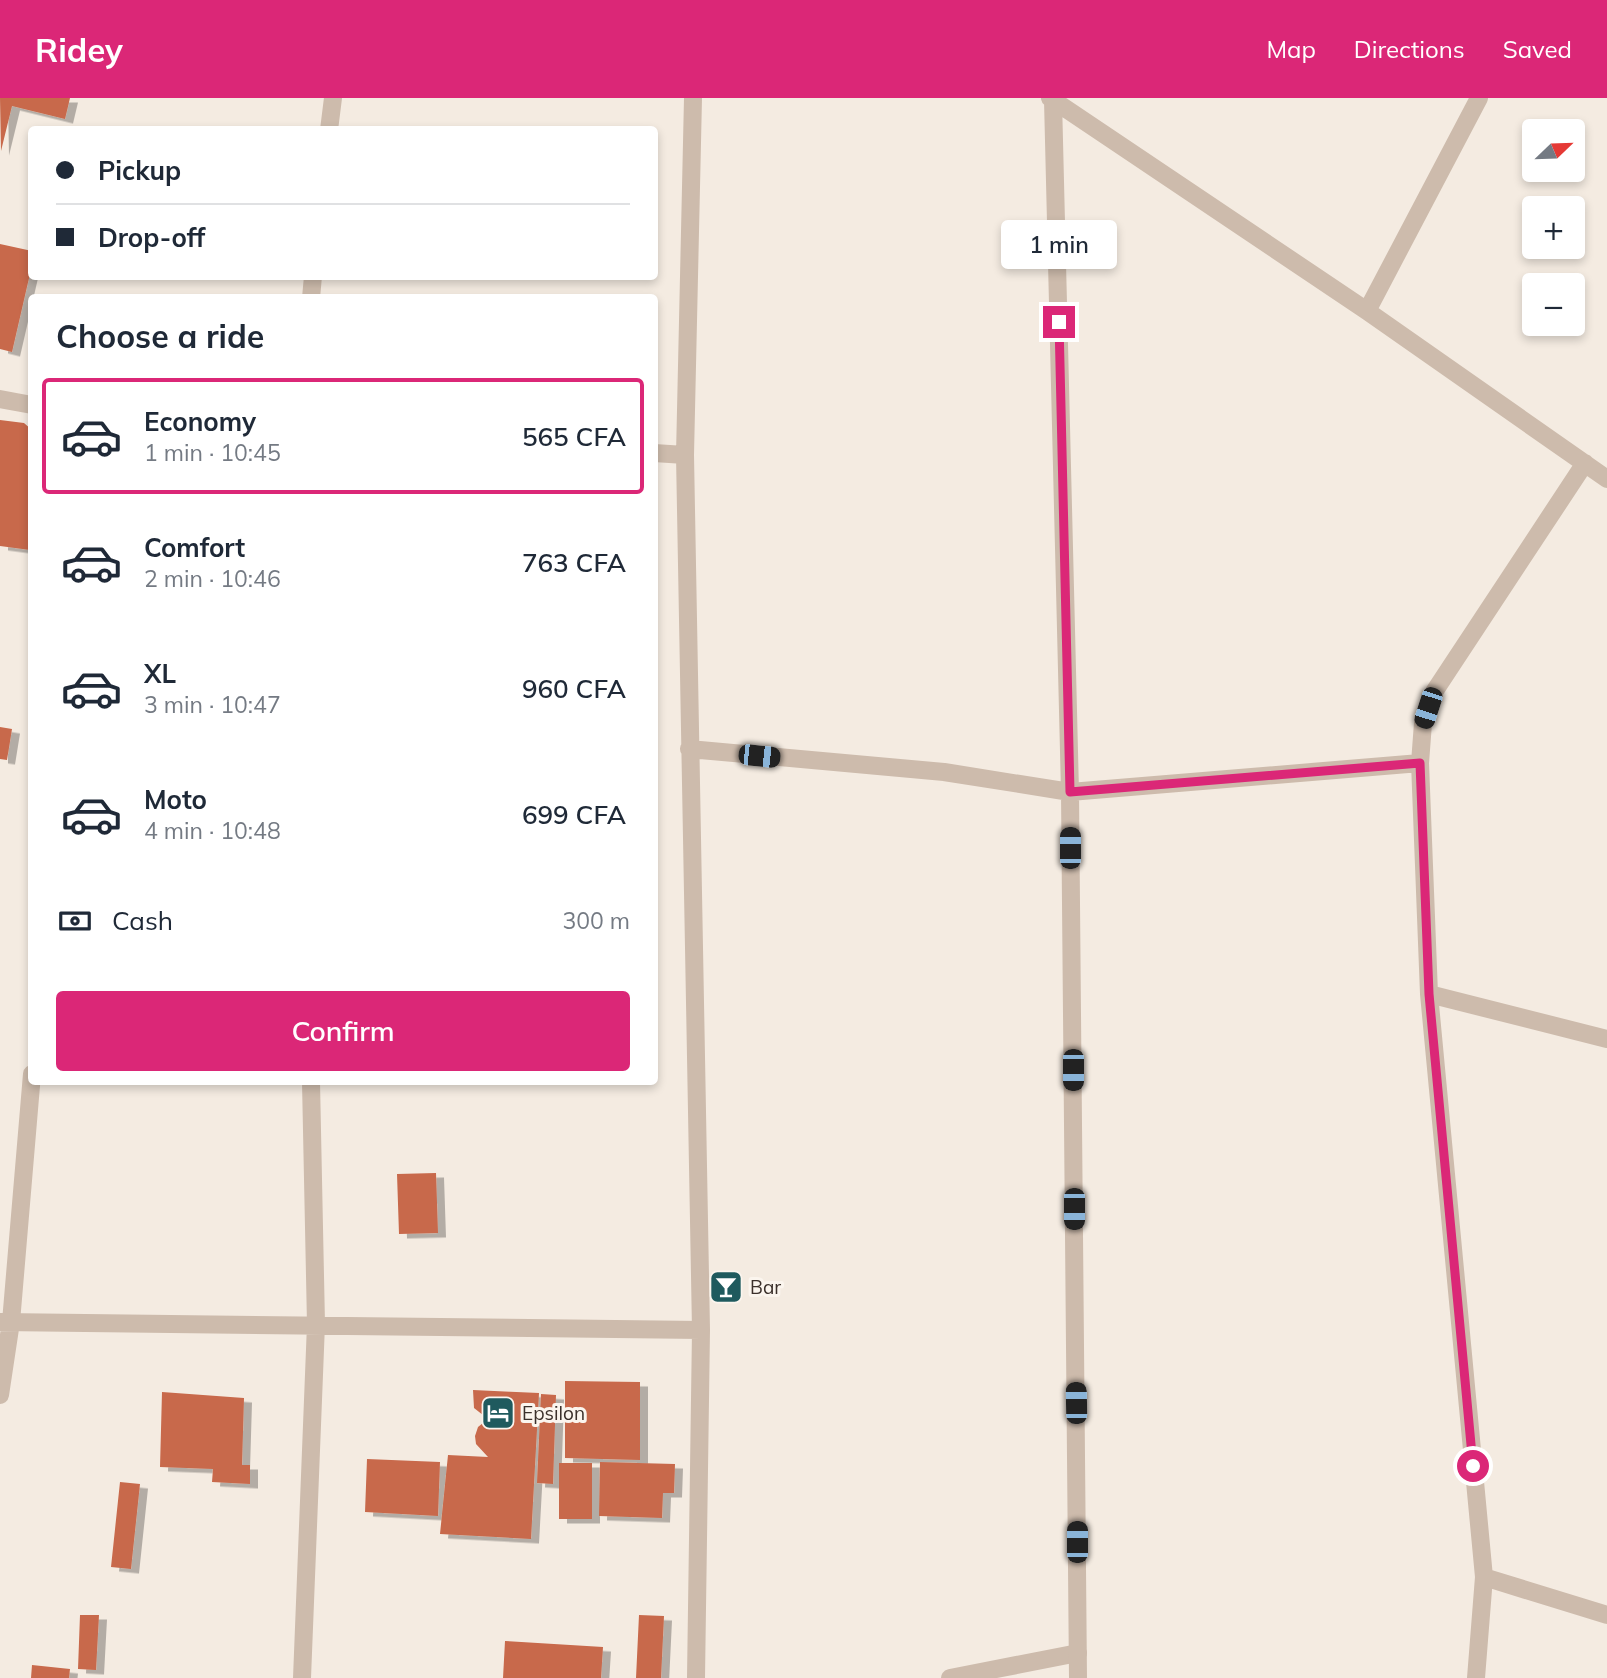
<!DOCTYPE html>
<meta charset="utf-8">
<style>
body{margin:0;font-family:Mulish,sans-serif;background:#f2f2f3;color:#1f2937;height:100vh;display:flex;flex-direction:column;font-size:26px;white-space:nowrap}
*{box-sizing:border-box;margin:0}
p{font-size:23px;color:#747a83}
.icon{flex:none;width:38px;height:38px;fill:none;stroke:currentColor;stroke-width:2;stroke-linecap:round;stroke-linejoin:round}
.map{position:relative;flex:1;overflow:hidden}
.drawer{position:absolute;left:28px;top:196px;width:630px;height:791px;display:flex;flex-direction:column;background:#fff;border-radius:7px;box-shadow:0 4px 10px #0003}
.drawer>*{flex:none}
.guide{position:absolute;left:28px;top:28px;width:630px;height:154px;border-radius:7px;box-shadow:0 4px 10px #0003;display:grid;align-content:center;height:154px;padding:0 28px;background:#fff}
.needle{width:46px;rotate:67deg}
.controls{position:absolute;left:1522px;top:21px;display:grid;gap:14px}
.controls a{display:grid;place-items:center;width:63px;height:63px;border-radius:7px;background:#fff;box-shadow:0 4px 10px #0003;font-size:35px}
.end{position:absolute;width:32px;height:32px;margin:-16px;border:9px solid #db2777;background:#fff;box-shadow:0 0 0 4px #fff}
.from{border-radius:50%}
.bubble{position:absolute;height:49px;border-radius:7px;background:#fff;box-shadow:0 4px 10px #0003;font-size:23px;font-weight:600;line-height:49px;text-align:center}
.car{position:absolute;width:21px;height:42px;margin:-21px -10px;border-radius:9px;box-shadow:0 0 5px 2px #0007;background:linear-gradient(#222 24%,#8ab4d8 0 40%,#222 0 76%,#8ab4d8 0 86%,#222 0)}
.guide b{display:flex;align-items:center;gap:24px;height:66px;font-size:26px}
.guide b+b{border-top:2px solid #e0e1e3}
.guide i{width:18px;height:18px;background:#1f2937}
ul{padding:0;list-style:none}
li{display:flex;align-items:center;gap:21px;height:116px;margin:0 14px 10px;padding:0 14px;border:4px solid transparent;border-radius:7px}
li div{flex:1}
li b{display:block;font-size:26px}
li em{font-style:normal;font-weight:600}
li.active{border-color:#db2777}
li>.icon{width:63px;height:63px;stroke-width:1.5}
h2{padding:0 28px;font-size:32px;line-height:84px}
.pay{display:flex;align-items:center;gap:18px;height:77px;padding:0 28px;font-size:26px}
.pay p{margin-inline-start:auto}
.cta{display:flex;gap:14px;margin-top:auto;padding:14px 28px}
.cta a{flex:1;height:80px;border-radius:7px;background:#db2777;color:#fff;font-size:28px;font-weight:600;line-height:80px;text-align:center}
header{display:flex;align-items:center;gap:42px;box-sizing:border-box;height:98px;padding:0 35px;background:#db2777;color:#fff}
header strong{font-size:33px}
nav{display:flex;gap:38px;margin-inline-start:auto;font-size:24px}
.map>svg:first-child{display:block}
.building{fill:#c8694b;filter:url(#shadow)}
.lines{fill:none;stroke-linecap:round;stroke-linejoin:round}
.service{stroke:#cdbbac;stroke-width:18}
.minor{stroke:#cdbbac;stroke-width:18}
.route{stroke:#db2777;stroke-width:9}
.labels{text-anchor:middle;stroke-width:6;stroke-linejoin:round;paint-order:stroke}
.poi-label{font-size:19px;fill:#3b302b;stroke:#fbf5ee;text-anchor:start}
</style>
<header>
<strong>Ridey</strong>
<nav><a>Map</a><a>Directions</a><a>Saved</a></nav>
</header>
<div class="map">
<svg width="1607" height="1580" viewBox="0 0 1607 1580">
<defs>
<filter id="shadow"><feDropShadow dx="8" dy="4.5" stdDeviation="0" flood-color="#0004"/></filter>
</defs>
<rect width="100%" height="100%" fill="#f4ebe1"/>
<path class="building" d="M0,0h70l-5,21 -53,-13 -11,45z
M0,146l32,7v14l-20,87 -12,-3z
M0,322l24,3 8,7 -2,120 -30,-4z
M0,629l12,2 -5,31 -7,-1z
M436,1075l2,60 -39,1 -2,-60z
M565,1283l75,1v78l-75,-2z
M473,1292l66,3 -8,146 -91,-5 8,-79 40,2 -12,-13 -1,-8 3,-9 10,-8 -14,-11z
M162,1294l82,6 -2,67h8v19l-38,-2 1,-13 -53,-2z
M541,1296l15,1 -3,89 -16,-1z
M367,1361l73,3 -2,54 -73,-4z
M600,1364l75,2 -1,29h-11l-1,25 -63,-2z
M559,1365h33v56h-33z
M120,1384l20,2 -9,85 -20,-2z
M80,1517h19l-3,55 -18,-1z
M639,1517l25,1 -3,62h-25z
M505,1543l98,6 -2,31h-98z
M32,1567l38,4 -1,9h-38z"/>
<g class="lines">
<path class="service" d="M950,1580l128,-25"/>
<path class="minor" d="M693,0l-8,357 16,875 -5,348
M1050,0l317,213 240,168
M1053,2l17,692 8,886
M329,32l4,-32
M311,200l2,-22
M1367,213l112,-213
M0,301l32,6
M654,355l31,2
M689,651l255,23 126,20 350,-29
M1429,896l178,45
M0,1224l701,8
M0,1297l11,-73 21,-248
M1484,1479l123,38
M302,1580l14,-354 -5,-242
M1476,1580l8,-101 -55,-583 -9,-231 3,-40 11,-31 151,-229"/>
</g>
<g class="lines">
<path class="route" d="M1059,224l11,470 350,-29 9,231 44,472"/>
</g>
<defs>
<symbol id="bar-square" viewBox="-11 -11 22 22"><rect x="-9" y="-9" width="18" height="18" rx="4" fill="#1f5a5e" stroke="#fbf5ee"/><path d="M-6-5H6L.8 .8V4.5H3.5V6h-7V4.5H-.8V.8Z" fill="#fff"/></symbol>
<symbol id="hotel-square" viewBox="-11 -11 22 22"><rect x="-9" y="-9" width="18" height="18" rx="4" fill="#1f5a5e" stroke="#fbf5ee"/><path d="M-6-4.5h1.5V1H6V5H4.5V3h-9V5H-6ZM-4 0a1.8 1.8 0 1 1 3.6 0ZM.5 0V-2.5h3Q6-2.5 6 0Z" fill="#fff"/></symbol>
</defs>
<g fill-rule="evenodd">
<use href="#bar-square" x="707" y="1170" width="38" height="38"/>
<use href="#hotel-square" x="479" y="1296" width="38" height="38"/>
</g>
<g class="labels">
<g class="poi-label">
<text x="750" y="1196">Bar</text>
<text x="522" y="1322">Epsilon</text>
</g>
</g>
</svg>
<div class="controls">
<a><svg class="needle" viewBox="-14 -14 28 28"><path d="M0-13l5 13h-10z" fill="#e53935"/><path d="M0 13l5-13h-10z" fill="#747a83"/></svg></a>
<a>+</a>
<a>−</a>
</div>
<i class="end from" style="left:1473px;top:1368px"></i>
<i class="end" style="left:1059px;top:224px"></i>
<div class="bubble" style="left:1001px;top:122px;width:116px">1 min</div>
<i class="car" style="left:1428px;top:610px;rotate:198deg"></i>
<i class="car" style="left:759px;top:658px;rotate:96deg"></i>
<i class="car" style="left:1070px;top:750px;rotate:0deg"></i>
<i class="car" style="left:1073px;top:972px;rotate:180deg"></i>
<i class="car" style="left:1074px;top:1111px;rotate:180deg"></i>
<i class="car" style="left:1076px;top:1305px;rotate:359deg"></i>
<i class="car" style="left:1077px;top:1444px;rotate:0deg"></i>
<div class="guide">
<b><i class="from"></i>Pickup</b>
<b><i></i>Drop-off</b>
</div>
<section class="drawer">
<h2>Choose a ride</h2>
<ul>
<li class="active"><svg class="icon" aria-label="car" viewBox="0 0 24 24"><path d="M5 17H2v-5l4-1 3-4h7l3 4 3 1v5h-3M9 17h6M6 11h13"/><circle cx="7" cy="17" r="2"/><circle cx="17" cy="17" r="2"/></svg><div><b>Economy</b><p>1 min · 10:45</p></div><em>565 CFA</em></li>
<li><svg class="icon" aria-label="car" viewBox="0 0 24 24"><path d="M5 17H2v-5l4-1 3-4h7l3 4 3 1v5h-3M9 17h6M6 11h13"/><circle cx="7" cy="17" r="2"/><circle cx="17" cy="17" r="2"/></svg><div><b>Comfort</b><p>2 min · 10:46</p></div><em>763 CFA</em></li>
<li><svg class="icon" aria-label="car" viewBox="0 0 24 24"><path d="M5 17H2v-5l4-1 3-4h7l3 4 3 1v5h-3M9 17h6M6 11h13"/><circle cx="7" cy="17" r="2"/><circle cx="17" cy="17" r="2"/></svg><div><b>XL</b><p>3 min · 10:47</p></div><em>960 CFA</em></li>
<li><svg class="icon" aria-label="car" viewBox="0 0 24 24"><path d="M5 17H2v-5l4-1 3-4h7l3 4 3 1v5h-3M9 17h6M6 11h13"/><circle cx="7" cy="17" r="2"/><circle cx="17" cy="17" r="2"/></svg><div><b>Moto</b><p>4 min · 10:48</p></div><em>699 CFA</em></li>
</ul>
<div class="pay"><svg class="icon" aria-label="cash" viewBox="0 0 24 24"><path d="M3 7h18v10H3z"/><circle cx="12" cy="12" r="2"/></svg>Cash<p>300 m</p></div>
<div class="cta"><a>Confirm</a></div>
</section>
</div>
